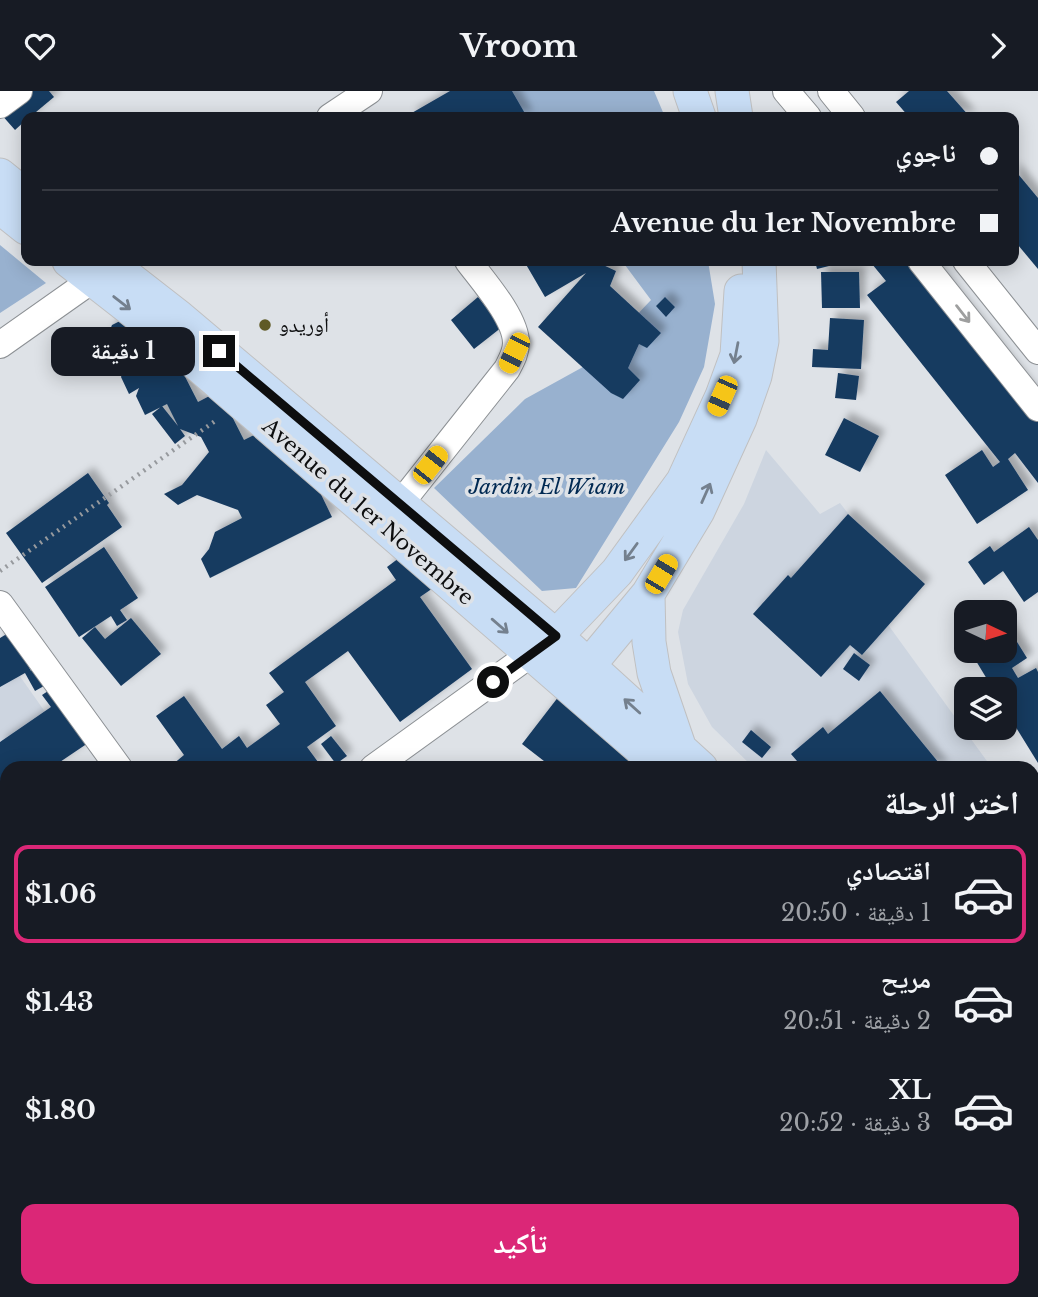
<!DOCTYPE html>
<html lang="ar">
<meta charset="utf-8">
<style>
body{margin:0;font-family:"Libre Baskerville","Noto Naskh Arabic",serif;background:#20242c;color:#f1f3f6;direction:rtl;height:100vh;display:flex;flex-direction:column;font-size:26px;white-space:nowrap}
*{box-sizing:border-box;margin:0}
p{font-size:23px;color:#9ea1a6}
.icon{flex:none;width:38px;height:38px;fill:none;stroke:currentColor;stroke-width:2;stroke-linecap:round;stroke-linejoin:round}
.map{position:relative;flex:1;overflow:hidden;direction:ltr}
.sheet{position:absolute;left:0px;top:670px;width:1040px;height:537px;display:flex;flex-direction:column;background:#171b24;border-radius:21px 21px 0 0;box-shadow:0 4px 18px #0003;direction:rtl}
.sheet>*{flex:none}
.top-card{position:absolute;left:21px;top:21px;width:998px;height:154px;border-radius:14px;box-shadow:0 4px 18px #0003;direction:rtl;display:grid;align-content:center;height:154px;padding:0 21px;background:#171b24}
.needle{width:46px;rotate:94deg}
.tools{position:absolute;left:954px;top:509px;display:grid;gap:14px}
.tools a{display:grid;place-items:center;width:63px;height:63px;border-radius:14px;background:#171b24;box-shadow:0 4px 18px #0003;font-size:35px}
.end{position:absolute;width:32px;height:32px;margin:-16px;border:9px solid #0d0e0f;background:#fff;box-shadow:0 0 0 4px #fff}
.from{border-radius:50%}
.bubble{position:absolute;height:49px;border-radius:14px;background:#171b24;box-shadow:0 4px 18px #0003;font-size:23px;font-weight:700;line-height:49px;text-align:center;direction:rtl}
.car{position:absolute;width:21px;height:42px;margin:-21px -10px;border-radius:9px;box-shadow:0 0 5px 2px #0007;background:linear-gradient(#f5c518 24%,#345 0 40%,#f5c518 0 76%,#345 0 86%,#f5c518 0)}
.top-card b{display:flex;align-items:center;gap:24px;height:66px;font-size:26px}
.top-card b+b{border-top:2px solid #363941}
.top-card i{width:18px;height:18px;background:#f1f3f6}
ul{padding:0;list-style:none}
li{display:flex;align-items:center;gap:21px;height:98px;margin:0 14px 10px;padding:0 7px;border:4px solid transparent;border-radius:14px}
li div{flex:1}
li b{display:block;font-size:26px}
li em{font-style:normal;font-weight:700}
li.active{border-color:#db2777}
li>.icon{width:63px;height:63px;stroke-width:1.5}
h2{padding:0 21px;font-size:32px;line-height:84px}
.primary-button{display:flex;gap:14px;margin-top:auto;padding:14px 21px}
.primary-button a{flex:1;height:80px;border-radius:14px;background:#db2777;color:#fff;font-size:28px;font-weight:700;line-height:80px;text-align:center}
header{display:flex;justify-content:space-between;align-items:center;height:91px;padding:0 21px;background:#171b24;font-size:32px;font-weight:700}
.map>svg:first-child{display:block}
.built{fill:#cdd5e0}
.green{fill:#98b1cf}
.building{fill:#173a60;filter:url(#shadow)}
.lines{fill:none;stroke-linecap:round;stroke-linejoin:round}
.minor-casing{stroke:#8c9094;stroke-width:28}
.major-casing{stroke:#c0c0c1;stroke-width:35}
.path{stroke:#979a9e;stroke-width:4.5;stroke-dasharray:2 5;stroke-linecap:butt}
.minor{stroke:#fff;stroke-width:26}
.major{stroke:#c8ddf5;stroke-width:33}
.oneway{stroke:#74808e}
.oneway2{stroke:#9e9f9f}
.route{stroke:#0d0e0f;stroke-width:9}
.poi-dot{fill:#5f5a26;stroke:#dee2e7;stroke-width:2.5}
.labels{text-anchor:middle;stroke-width:7;stroke-linejoin:round;paint-order:stroke}
.poi-label{font-size:21px;fill:#0d0e0f;stroke:#dee2e7;text-anchor:start}
.park-label{font-size:21px;font-style:italic;fill:#002952;stroke:#dee2e7}
.street-label{font-size:21px;fill:#0d0e0f;stroke:#dee2e7}
</style>
<header><svg class="icon" aria-label="forward" viewBox="0 0 24 24"><path d="M9 5l7 7-7 7"/></svg>Vroom<svg class="icon" aria-label="heart" viewBox="0 0 24 24"><path d="M12 20l-8-8c-3-5 5-10 8-4 3-6 11-1 8 4z"/></svg></header>
<div class="map">
<svg width="1038" height="1206" viewBox="0 0 1038 1206">
<defs>
<filter id="shadow"><feDropShadow dx="6" dy="-6" stdDeviation="3.5" flood-color="#0004"/></filter>
</defs>
<rect width="100%" height="100%" fill="#dee2e7"/>
<path class="built" d="M766,359l54,64 20,-11 63,82 -30,19 119,164h-238l-42,-41 -24,-43 -10,-52 5,-22 61,-106z
M0,557l55,78 -55,40z"/>
<path class="green" d="M496,0h158l11,26h-149z
M0,154l46,38 -46,30z
M622,170h86l7,43 -11,63 -25,55 -103,166 -34,3 -108,-103 91,-89 67,-37 59,-62z"/>
<path class="building" d="M0,0h49l5,6 -24,20h-4v3l-11,10 -15,-17z
M450,0h62l15,26h-116l-1,-3z
M909,0h38l23,26h-61l-13,-15z
M1013,77l25,30v71l-25,-30z
M524,170h83l-6,3 15,7 -6,15 51,47 -14,15 -8,-4 -11,24 12,12 -17,19 -12,-6 -73,-66 48,-54 -41,24z
M815,170h30v1l-28,7z
M876,170h52l110,140v82l-23,-30 -7,6 20,31 -51,34 -32,-49 37,-25 11,17 7,-5 -133,-167 19,-14 -14,-17z
M821,181h38l1,36h-38z
M478,206l24,30 -28,22 -23,-29z
M665,206l10,10 -9,10 -10,-11z
M830,227l34,2 -3,49 -49,-2 1,-18 15,1z
M124,228l53,42 21,41 21,-11 25,49 14,-7 55,45 19,39 -122,61 -9,-19 8,-10 6,-17 27,-14 -4,-8 -41,-15 -19,10 -14,-11 18,-9 27,-33 -8,-15 -21,-8 5,7 -10,8 -23,-30 10,-8 16,20 -11,-22 -22,11 -9,-19 3,-8 -10,6 -8,-17 3,-10 -16,-32 4,-10z
M838,282l21,3 -3,24 -21,-2z
M844,327l35,18 -19,36 -35,-17z
M88,382l21,30 -2,2 15,22 -80,56 -36,-50z
M848,423l77,70 -63,71 -12,-10 -29,32 -68,-63 35,-39 3,3z
M1029,436l9,13v52l-14,10 -21,-31 -19,14 -16,-23 22,-16 4,6z
M104,456l34,51 -18,12 7,10 -10,6 -6,-10 -32,21 -34,-50z
M407,461l26,36 -13,9 52,72 -72,53 -52,-71 -43,31 31,44 -29,21 11,15 -8,6h-136l-2,-3 12,-10 -28,-39 28,-20 38,53 17,-13 8,12 33,-24 -14,-19 18,-13 -15,-19 127,-93 -9,-13z
M131,527l30,36 -40,32 -39,-48 13,-11 10,12z
M1004,530l23,37 -15,10 6,10 18,-10 2,4v91l-34,-55v-19h-11l-23,-38h34z
M10,541l21,39 13,-7 9,17 -18,10 -10,-18 -25,14v-49z
M854,562l16,12 -11,16 -16,-12z
M57,594l37,54 -43,29h-44v31l-7,4v-61l51,-35 -9,-12z
M880,600l63,77h-140l-12,-14 32,-27 5,7z
M559,605l94,72h-100l-31,-24z
M751,639l20,17 -9,11 -20,-16z
M331,645l16,20 -11,8 -15,-20z
M0,783l7,7v21l-7,6z
M1032,1112l6,3v91h-54l-10,-6h58z
M7,1157v43h66l3,6h-76v-44z
M100,1200l58,2 59,-2 -8,6h-105z
M239,1200h103l4,6h-103z
M396,1200h90l4,6h-90z
M528,1200h48l4,6h-48z
M669,1200h57l6,6h-58z
M837,1200h75l-2,6h-66l-7,-4z"/>
<g class="lines">
<defs>
<path id="minor" d="M786,0l22,26
M831,0l21,26
M0,14l19,-14
M330,26l39,-26
M921,170l117,147
M966,170l72,90
M0,254l109,-77
M387,425l13,-12 107,-135c4,-8 9,-16 9,-26 0,-25 -33,-62 -48,-82
M0,513l119,164
M373,677l173,-125
M0,1114l7,10
M60,1200l4,6
M356,1200l4,6
M494,1200l4,6
M629,1200l5,6
M772,1206l5,-6"/>
<path id="major" d="M690,0l9,26
M732,0l4,26
M0,84l26,21
M0,116l26,21
M69,170l91,71 503,436
M107,170l72,56 377,319 145,132
M648,503l1,48 5,31 25,73
M556,545l61,-64 66,-91 39,-85 15,-41 4,-64
M575,591l73,-88 50,-83 42,-92 15,-43 7,-35 -3,-80
M1032,1005l6,7
M1032,1059l6,9"/>
</defs>
<use href="#minor" class="minor-casing"/>
<use href="#major" class="major-casing"/>
<path class="path" d="M0,480l218,-152"/>
<use href="#minor" class="minor"/>
<use href="#major" class="major"/>
</g>
<defs><path id="oneway-shaft" d="M-6 0H5M1.5-3L5.5 0L1.5 3" fill="none" stroke-width="1.6" stroke-linecap="round" stroke-linejoin="round" transform="scale(1.75)"/></defs>
<g class="oneway">
<use href="#oneway-shaft" transform="translate(122 212) rotate(38)"/>
<use href="#oneway-shaft" transform="translate(736 262) rotate(101)"/>
<use href="#oneway-shaft" transform="translate(706 402) rotate(-66)"/>
<use href="#oneway-shaft" transform="translate(631 461) rotate(126)"/>
<use href="#oneway-shaft" transform="translate(500 535) rotate(41)"/>
<use href="#oneway-shaft" transform="translate(632 615) rotate(-138)"/>
</g>
<use class="oneway2" href="#oneway-shaft" transform="translate(963 223) rotate(52)"/>
<g class="lines">
<path class="route" d="M219,260l337,285 -63,46"/>
</g>
<circle class="poi-dot" cx="265" cy="234" r="7"/>
<g class="labels">
<g class="poi-label">
<text x="279" y="241">أوريدو</text>
</g>
<g class="park-label">
<text x="547" y="403">Jardin El Wiam</text>
</g>
<g class="street-label">
<text transform="translate(368 421) rotate(41)" y="7">Avenue du 1er Novembre</text>
</g>
</g>
</svg>
<div class="tools">
<a><svg class="needle" viewBox="-14 -14 28 28"><path d="M0-13l5 13h-10z" fill="#e53935"/><path d="M0 13l5-13h-10z" fill="#9ea1a6"/></svg></a>
<a><svg class="icon" aria-label="layers" viewBox="0 0 24 24"><path d="M12 4l9 5-9 5-9-5zM3 14l9 5 9-5"/></svg></a>
</div>
<i class="end from" style="left:493px;top:591px"></i>
<i class="end" style="left:219px;top:260px"></i>
<div class="bubble" style="left:51px;top:236px;width:144px">1 دقيقة</div>
<i class="car" style="left:514px;top:262px;rotate:206deg"></i>
<i class="car" style="left:722px;top:305px;rotate:204deg"></i>
<i class="car" style="left:430px;top:374px;rotate:38deg"></i>
<i class="car" style="left:661px;top:483px;rotate:31deg"></i>
<div class="top-card">
<b><i class="from"></i>ناجوي</b>
<b><i></i>Avenue du 1er Novembre</b>
</div>
<section class="sheet">
<h2>اختر الرحلة</h2>
<ul>
<li class="active"><svg class="icon" aria-label="car" viewBox="0 0 24 24"><path d="M5 17H2v-5l4-1 3-4h7l3 4 3 1v5h-3M9 17h6M6 11h13"/><circle cx="7" cy="17" r="2"/><circle cx="17" cy="17" r="2"/></svg><div><b>اقتصادي</b><p>1 دقيقة · 20:50</p></div><em>$1.06</em></li>
<li><svg class="icon" aria-label="car" viewBox="0 0 24 24"><path d="M5 17H2v-5l4-1 3-4h7l3 4 3 1v5h-3M9 17h6M6 11h13"/><circle cx="7" cy="17" r="2"/><circle cx="17" cy="17" r="2"/></svg><div><b>مريح</b><p>2 دقيقة · 20:51</p></div><em>$1.43</em></li>
<li><svg class="icon" aria-label="car" viewBox="0 0 24 24"><path d="M5 17H2v-5l4-1 3-4h7l3 4 3 1v5h-3M9 17h6M6 11h13"/><circle cx="7" cy="17" r="2"/><circle cx="17" cy="17" r="2"/></svg><div><b>XL</b><p>3 دقيقة · 20:52</p></div><em>$1.80</em></li>
</ul>
<div class="primary-button"><a>تأكيد</a></div>
</section>
</div>
